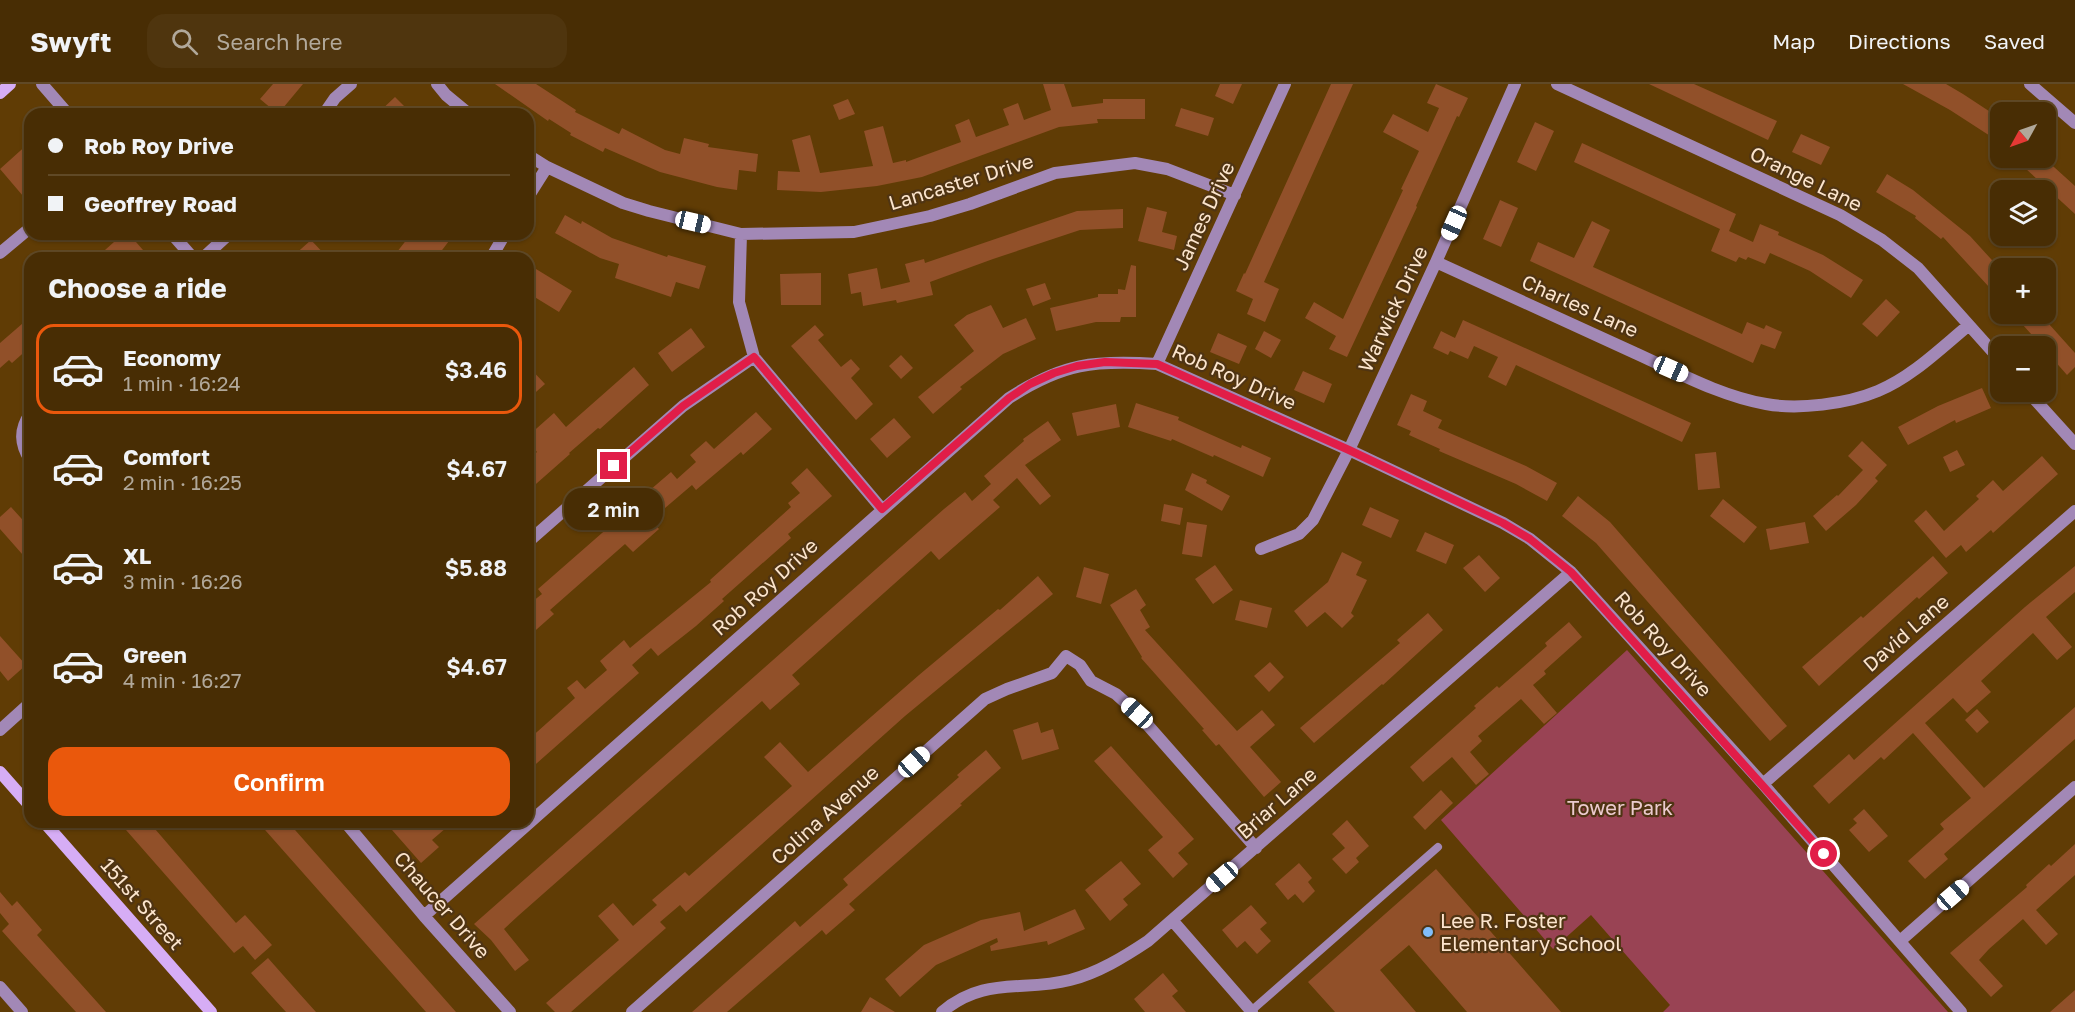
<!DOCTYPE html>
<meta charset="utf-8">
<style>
body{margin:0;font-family:"Golos Text",sans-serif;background:#4f350e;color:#f1f3f6;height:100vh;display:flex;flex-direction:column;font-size:22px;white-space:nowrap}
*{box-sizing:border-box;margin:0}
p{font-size:20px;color:#b1a89a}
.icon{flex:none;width:33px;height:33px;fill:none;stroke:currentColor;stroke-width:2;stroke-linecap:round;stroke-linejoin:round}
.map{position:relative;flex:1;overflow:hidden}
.side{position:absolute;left:24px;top:168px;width:510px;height:576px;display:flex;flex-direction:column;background:#482d04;border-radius:18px;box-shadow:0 2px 4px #0004,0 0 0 2px #604926}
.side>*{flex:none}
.banner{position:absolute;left:24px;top:24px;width:510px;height:132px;border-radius:18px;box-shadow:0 2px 4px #0004,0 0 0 2px #604926;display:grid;align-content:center;height:132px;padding:0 24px;background:#482d04}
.needle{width:39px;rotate:230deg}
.controls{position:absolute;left:1990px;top:18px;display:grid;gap:12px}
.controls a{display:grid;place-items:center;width:66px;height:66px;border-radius:12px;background:#482d04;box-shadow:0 2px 4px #0004,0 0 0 2px #604926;font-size:30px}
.end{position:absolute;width:27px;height:27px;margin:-14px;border:8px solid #e11d48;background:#fff;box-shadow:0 0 0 3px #fff}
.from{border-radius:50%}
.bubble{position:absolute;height:42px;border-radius:18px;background:#482d04;box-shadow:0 2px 4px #0004,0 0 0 2px #604926;font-size:20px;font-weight:600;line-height:42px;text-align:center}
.car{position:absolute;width:18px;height:36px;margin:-18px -9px;border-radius:8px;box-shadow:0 0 4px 2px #0007;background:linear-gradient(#fff 24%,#345 0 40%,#fff 0 76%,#345 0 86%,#fff 0)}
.banner b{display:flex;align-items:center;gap:21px;height:57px;font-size:22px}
.banner b+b{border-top:2px solid #604926}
.banner i{width:15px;height:15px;background:#f1f3f6}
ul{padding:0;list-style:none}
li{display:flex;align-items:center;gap:18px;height:90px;margin:0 12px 9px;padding:0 12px;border:3px solid transparent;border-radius:18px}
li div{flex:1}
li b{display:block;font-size:22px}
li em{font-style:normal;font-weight:600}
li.active{border-color:#ea580c}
li>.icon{width:54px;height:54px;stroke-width:1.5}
h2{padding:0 24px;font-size:27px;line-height:72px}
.primary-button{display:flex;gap:12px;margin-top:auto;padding:12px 24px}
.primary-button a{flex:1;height:69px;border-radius:18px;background:#ea580c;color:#fff;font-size:24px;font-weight:600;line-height:69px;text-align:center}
header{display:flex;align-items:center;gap:36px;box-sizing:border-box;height:84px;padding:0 30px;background:#482d04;border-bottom:2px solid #604926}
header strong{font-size:28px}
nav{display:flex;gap:33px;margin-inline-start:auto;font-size:21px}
.search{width:420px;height:54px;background:#4f350e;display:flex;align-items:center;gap:15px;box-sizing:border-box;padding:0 21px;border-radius:18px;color:#b1a89a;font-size:22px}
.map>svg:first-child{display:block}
.green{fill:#994354}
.building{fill:#915029}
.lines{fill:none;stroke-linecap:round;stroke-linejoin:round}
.lane{stroke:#a288b6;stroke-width:8}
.street{stroke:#a288b6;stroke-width:12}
.secondary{stroke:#d6adf5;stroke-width:12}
.route{stroke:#e11d48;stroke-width:8}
.poi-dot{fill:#80bdfa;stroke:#4f3413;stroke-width:2}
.labels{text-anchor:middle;stroke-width:4.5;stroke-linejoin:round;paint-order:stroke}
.street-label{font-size:20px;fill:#fce5cd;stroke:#4f3413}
.park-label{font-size:20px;fill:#eccbcf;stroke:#4f3413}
.poi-label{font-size:20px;fill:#fce5cd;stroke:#4f3413;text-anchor:start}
</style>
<header>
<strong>Swyft</strong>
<div class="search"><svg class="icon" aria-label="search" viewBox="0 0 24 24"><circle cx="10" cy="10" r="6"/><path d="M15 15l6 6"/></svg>Search here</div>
<nav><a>Map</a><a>Directions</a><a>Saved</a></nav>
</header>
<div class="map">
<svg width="2075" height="928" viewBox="0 0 2075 928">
<rect width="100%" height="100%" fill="#603c05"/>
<path class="green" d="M1627,566l321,362h-285l7,-7 -79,-90 -38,34 -112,-129z"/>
<path class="building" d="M273,0h30l-25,30 -18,-15z
M495,0h41l40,26 -1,2 44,22 3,-6 43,22 15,4 4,-16 25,6 -1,3 50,7 -2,18 -17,-2 -2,20 -20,-3 -57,-15 -55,-24 -2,4 -33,-17 1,-2 -22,-14 -1,2z
M1043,0h21l8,23 31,-4v-4h42v20h-48l1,4 -39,4 -137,50 -45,9 -56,6 -44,-2 1,-19 22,1 -8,-32 18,-5 10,38 53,-7 -9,-35 19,-5 10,37 13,-3v2l55,-20 -6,-17 14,-6 7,18 33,-12 -6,-16 15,-6 6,17 27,-10z
M1220,0h22l-9,20 -18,-8z
M1331,0h22l-89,198 15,7 -14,33 -18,-8 6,-15 -17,-8 8,-18 1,1z
M1436,0l32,14 -9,19 -2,-1 -41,90 1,1 -70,150 -18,-8 7,-13 -31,-18 9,-16 29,17 60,-129 -2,-1 18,-38 -36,-19 10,-18 35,18 11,-24 -12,-5z
M1649,0h45l83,37 -9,19z
M1903,0h43l17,10 38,25v24l-51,-33z
M395,13l17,17h-35z
M848,15l7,15 -16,6 -6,-15z
M1181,24l33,10 -6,18 -33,-10z
M1535,38l19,9 -18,40 -19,-9z
M1801,50l29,13 -9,18 -29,-13z
M30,58v47l-7,7 -23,-27z
M1582,59l154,71 -7,17 24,11 7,-18 19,8 -1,3 45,20 40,25 -12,18 -41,-27 -40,-18 -5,11 -17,-7 -2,3 -7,-3 -3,5 -25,-11 9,-22 -146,-67z
M2014,74h30l31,28v28z
M1887,90l26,16 57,46 31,34v30l-58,-63 -2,2 -26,-21 1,-2 -40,-24z
M1500,116l18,8 -17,39 -18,-8z
M1147,123l20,5 -5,20 15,4 -3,14 -36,-9z
M1123,125v19l-43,2 -87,29 -63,23 3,13 -36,8 -1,-3 -33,6 -2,-14 -10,2 -3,-20 29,-6 4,21 29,-7 -5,-18 19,-5 1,4 152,-52z
M565,131l16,9 1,-3 30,17 55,19 1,-2 38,11 -7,23 -23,-7 -5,15 -56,-19 4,-14 -19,-6 -45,-25z
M1592,137l18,9 -17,37 149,67 5,-12 17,7 2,-4 16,7 -7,17 -14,-5 -8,19 -223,-102 8,-19 36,16z
M123,150h6l21,24h-54z
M411,150h29l9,7 -13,17h-31l-8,-6z
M311,156l17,18h-37z
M1131,181l5,1v51h-15l-1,5h-24l-40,9 -6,-23 48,-11v-3h20v-5l7,1z
M536,185l36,22 -13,21 -31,-19v-12z
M821,189v32h-40l-1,-31z
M1045,199l6,16 -18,7 -7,-17z
M1886,215l14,13 -23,25 -15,-13z
M991,221l12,23 23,-10 10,21 -33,15 -43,33 2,2 -29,25 -15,-17 56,-46 -20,-26 13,-10z
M2013,230h27l35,39v14l-8,8 -21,-24v-5h-4z
M30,233v30l-18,16 -3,-3 -9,8v-25z
M1463,236l228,103 -9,19 -166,-77 -10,21 -18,-9 10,-20 -24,-11 -6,13 -18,-8 -2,4 -15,-7 8,-17 14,7z
M815,241l9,10 -6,5 23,27 10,-8 9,10 -9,9 22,26 -17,16 -65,-74z
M691,244l14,19 -33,25 -14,-19z
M1264,247l17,9 -10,18 -16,-9z
M1218,249l29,13 -8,18 -29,-12z
M901,271l12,13 -12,11 -12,-13z
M528,282l17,18 -17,15z
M634,283l15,18 -49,44 -2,-1 -29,25 1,1 -42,37v-31l9,-8 -9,-11v-5l26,-23 12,14z
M1303,287l29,13 -8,19 -30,-13z
M1982,304l9,20 -35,15 -1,-3 -47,25 -10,-18 40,-21z
M1411,310l16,7 -4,10 19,9 -4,8 88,38 31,17 -10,18 -31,-17 -77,-33 1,-2 -31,-14 2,-4 -14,-6z
M1136,319l43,14 -1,3 63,28 1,-3 29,13 -8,19 -49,-22 -1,2 -41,-18 -1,2 -43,-14z
M1116,320l4,23 -43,9 -5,-23z
M756,328l16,17 -29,26 -2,-3 -45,38 -4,-5 -41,35 8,9 -26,23 -8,-8 -75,66 4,4 -26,23v-32l14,-11 -4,-5 72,-63 -2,-2 26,-23 1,2 36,-31 6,7 19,-17 -6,-7 16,-14 8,8z
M894,334l17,19 -24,21 -17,-19z
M1048,337l13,19 -36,25 26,31 -11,9 -23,-27 -24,22 7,7 -61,53 -8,-9 -139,124 8,9 -30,26 -8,-9 -244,215 -14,13 25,31 -14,11 -24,-31 -17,-16 470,-415 21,-17 7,9 19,-17 -7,-8 40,-35 -1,-2z
M1862,357l25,24 -12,13 3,3 -22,24 -30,26 -13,-15 24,-21 1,1 25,-26 -15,-14z
M1957,366l8,15 -15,7 -7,-15z
M1716,368l4,36 -22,2 -3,-36z
M2042,372l16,18 -65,59 -2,-3 -25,22 -5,-7 -15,13 -32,-37 12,-11 18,21 35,-32 -3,-3 17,-16 10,11z
M807,384l25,28 -44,38 3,4 -69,61 2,2 -28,25 -38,30 -7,-8 -19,17 7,8 -111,98v-31l47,-42 -8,-10 10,-8 8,9 22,-19 -7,-9 24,-21 6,8 6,-5 75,-61 -1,-2 81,-73 -3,-4 12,-10 -9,-10z
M1192,389l15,7 -1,3 24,13 -8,15 -37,-21z
M1578,412l32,26 177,204 -17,15 -174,-198 -34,-27z
M1723,415l34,28 -13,16 -34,-27z
M1164,420l19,4 -3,17 -19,-4z
M11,423l19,21v35l-30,-34v-12z
M1370,423l29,13 -8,18 -29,-13z
M1187,438l20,3 -5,32 -20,-3z
M1805,438l4,21 -39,7 -4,-21z
M1425,448l29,13 -8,19 -30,-13z
M1342,468l20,10 -6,13 11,5 -16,33 3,3 -12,12 -17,-16 -18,15 -13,-16 34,-29z
M1479,471l21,23 -15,14 -22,-24z
M1933,472l15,17 -29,26 -2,-2 -98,89 -17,-19 59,-51 2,2z
M1215,481l18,25 -20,14 -18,-25z
M2075,482v26l-29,25 26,30 -15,13 -24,-27 -52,48 10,11 -24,21 -14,-15 -28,25 59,65 91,-81v32l-131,115 4,5 -23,20 -17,-18 36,-32 -4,-5 31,-26 -58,-65 -29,27 -3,-3 -52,47 -16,-18 36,-32 5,6 171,-153z
M1084,483l25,7 -8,30 -25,-7z
M1038,492l15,18 -148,122 -219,196 -6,-7 -20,17 6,6 -95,84h-16l-9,-9 73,-63 -21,-24 15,-13 20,23 24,-21 -5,-5 33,-28 4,4 103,-90 -28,-29 16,-15 28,30 111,-97 79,-66 2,1z
M1136,505l10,16 -6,5 10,17 -5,3 92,101 25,-21 13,15 -25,22 31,35 -17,15 -45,-53 -3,2 -14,-16 2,-1 -63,-71 1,-1 -32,-52z
M1240,516l32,8 -5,20 -32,-8z
M1428,529l15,17 -60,55 -1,-1 -68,59 -14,-15 100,-85 -3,-3z
M1569,538l13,15 -38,34 2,3 -13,11 24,28 -13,11 -23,-25 -43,37 4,5 -12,11 19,22 -13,11 -24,-28 -29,25 -13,-15 66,-59 -2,-2 23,-20 2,2 48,-42 -2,-3z
M0,552l26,29 -18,16 -8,-10z
M1270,578l14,15 -15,15 -15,-16z
M1977,625l12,13 -12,11 -12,-13z
M1038,638l3,11 12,-4 6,20 -37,11 -9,-30z
M1111,662l83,93 -16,14 10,11 -15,14 -25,-28 15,-13 -69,-76z
M986,666l15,18 -41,36 2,1 -113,99 6,6 -29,25 -4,-5 -95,82h-35l103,-91 5,6 48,-42 -5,-6 116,-102 -2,-2z
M1441,706l12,13 -28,27 -12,-13z
M1864,725l24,27 -19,16 -20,-22 8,-7 -4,-4z
M1347,736l22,26 -13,12 3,4 -13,12 -14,-15 13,-11 -13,-14z
M119,738h30l87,101 9,-8 27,30 -17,15 -12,-14 -9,7z
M258,738h30l168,190h-30z
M385,738h68l-21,18 7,7 -18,16z
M2075,760v31l-39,35 22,24 -12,11 -23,-26 -34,30 -10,11 24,26 -12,11 -41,-44 77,-66 -1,-2 23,-21 2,2z
M1121,777l20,23 -18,15 5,6 -18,16 -25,-31z
M1299,779l13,15 -4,4 7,9 -12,12 -8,-9 -7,6 -13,-16z
M1436,785l125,143h-94l-58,-67 -29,25 36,42h-81l-27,-30z
M0,808l12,14 5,-5 25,29 -5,5 69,77h-30l-57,-62 -17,-19 7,-7 -9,-11z
M1251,821l16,18 -7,6 11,12 -14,13 -12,-13 -8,7 -15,-18z
M1075,825l10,20 -37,16 -1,-4 -56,10 -1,-5 8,-4 -1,-4 -61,27 -36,32 -15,-18 39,-34 57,-25 39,-8 4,19z
M268,874l30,34 18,20h-30l-11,-12 -24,-27z
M1163,889l15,18 -6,5 14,16h-41l-11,-13z
M2075,906v22h-25z
M870,913l25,15h-34z"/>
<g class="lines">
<path class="lane" d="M1251,927l187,-164"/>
<path class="street" d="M42,0l26,30
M437,0l9,11 23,19
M1557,0l283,131 42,25 36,28 83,93
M2030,0l45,39
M324,30l11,-16 16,-14
M528,71l19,12 76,36 26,8 92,23 113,-2 76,-16 40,-12 85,-31 80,-10 32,6 68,26
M528,113l19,-30
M172,150l21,24
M741,150l-2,68 15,55 128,152
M0,169l30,-25
M203,174l26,-24
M491,174l14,-24
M1436,178c67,31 133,61 199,91 42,19 85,43 131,51 32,6 81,0 112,-13 34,-14 63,-43 91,-66
M1157,280l128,-280
M2028,308l47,52
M30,330c-11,16 -10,30 0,46
M528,458l155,-136 71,-49
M1261,465l38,-15 14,-14 36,-70 87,-188 79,-178
M0,646l30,-27
M1763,700l312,-273
M345,738l79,94 86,96
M424,832l585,-518c54,-35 85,-38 148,-34l192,86 154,73 27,16 41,33 192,212 198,228
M1172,836l80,92
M1900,857l175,-154
M0,903l22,25
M632,928l353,-313 22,-10 45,-16 14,-17 14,9 11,16 25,13 21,19 119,135
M942,928c42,-36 81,-20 128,-32 28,-7 54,-23 78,-39l423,-369"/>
<path class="secondary" d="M0,9l10,-9
M0,688l30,34
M44,738l167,190"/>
</g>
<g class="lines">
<path class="route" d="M614,382l69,-60 71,-49 128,152 127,-111 21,-14 24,-11 23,-7 28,-4 52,2 192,86 154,73 27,16 41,33 253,282"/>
</g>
<circle class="poi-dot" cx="1428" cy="848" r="6"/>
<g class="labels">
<g class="street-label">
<text transform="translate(1806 95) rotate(26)" y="7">Orange Lane</text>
<text transform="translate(961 98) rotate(-17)" y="7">Lancaster Drive</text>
<text transform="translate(1204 132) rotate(-65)" y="7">James Drive</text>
<text transform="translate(1580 222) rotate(24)" y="7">Charles Lane</text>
<text transform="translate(1393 225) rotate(-65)" y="7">Warwick Drive</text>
<text transform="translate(1234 293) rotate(24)" y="7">Rob Roy Drive</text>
<text transform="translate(765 503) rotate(-42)" y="7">Rob Roy Drive</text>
<text transform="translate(1906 549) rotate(-41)" y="7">David Lane</text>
<text transform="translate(1663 560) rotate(48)" y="7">Rob Roy Drive</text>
<text transform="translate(1277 719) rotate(-41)" y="7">Briar Lane</text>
<text transform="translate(825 731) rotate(-42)" y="7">Colina Avenue</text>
<text transform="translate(142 820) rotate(49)" y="7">151st Street</text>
<text transform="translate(442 821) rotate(49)" y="7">Chaucer Drive</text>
</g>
<g class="park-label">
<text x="1620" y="731">Tower Park</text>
</g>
<g class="poi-label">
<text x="1440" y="844">Lee R. Foster<tspan x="1440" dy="23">Elementary School</tspan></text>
</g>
</g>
</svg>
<div class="controls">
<a><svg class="needle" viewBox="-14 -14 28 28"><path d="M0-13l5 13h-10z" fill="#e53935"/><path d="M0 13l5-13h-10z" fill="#b1a89a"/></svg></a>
<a><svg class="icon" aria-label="layers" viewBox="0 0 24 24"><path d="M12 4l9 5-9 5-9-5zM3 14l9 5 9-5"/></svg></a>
<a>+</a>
<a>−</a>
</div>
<i class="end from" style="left:1824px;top:770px"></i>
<i class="end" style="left:614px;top:382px"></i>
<div class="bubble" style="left:564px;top:404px;width:99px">2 min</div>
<i class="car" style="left:693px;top:138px;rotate:103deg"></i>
<i class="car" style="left:1454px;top:139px;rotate:204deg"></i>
<i class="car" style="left:1671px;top:285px;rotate:114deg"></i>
<i class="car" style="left:1137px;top:629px;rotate:312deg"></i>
<i class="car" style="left:914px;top:678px;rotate:48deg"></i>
<i class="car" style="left:1222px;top:793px;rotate:229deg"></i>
<i class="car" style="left:1953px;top:811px;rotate:49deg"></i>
<div class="banner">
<b><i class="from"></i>Rob Roy Drive</b>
<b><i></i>Geoffrey Road</b>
</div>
<section class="side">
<h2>Choose a ride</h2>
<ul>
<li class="active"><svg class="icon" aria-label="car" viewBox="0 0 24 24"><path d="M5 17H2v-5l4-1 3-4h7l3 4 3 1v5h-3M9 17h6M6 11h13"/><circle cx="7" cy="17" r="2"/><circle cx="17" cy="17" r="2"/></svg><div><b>Economy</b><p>1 min · 16:24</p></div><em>$3.46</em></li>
<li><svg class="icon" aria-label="car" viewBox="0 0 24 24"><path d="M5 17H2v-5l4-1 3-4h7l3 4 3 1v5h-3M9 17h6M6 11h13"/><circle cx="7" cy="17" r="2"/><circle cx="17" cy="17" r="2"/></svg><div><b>Comfort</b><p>2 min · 16:25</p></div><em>$4.67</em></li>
<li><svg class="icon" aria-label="car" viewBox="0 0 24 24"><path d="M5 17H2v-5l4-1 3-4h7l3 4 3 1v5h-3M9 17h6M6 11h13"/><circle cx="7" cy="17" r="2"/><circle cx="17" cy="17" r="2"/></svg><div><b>XL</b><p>3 min · 16:26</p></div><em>$5.88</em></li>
<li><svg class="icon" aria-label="car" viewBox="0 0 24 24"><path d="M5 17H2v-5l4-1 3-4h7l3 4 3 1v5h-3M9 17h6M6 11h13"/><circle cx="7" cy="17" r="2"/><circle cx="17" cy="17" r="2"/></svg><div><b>Green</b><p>4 min · 16:27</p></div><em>$4.67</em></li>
</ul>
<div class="primary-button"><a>Confirm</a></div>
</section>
</div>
